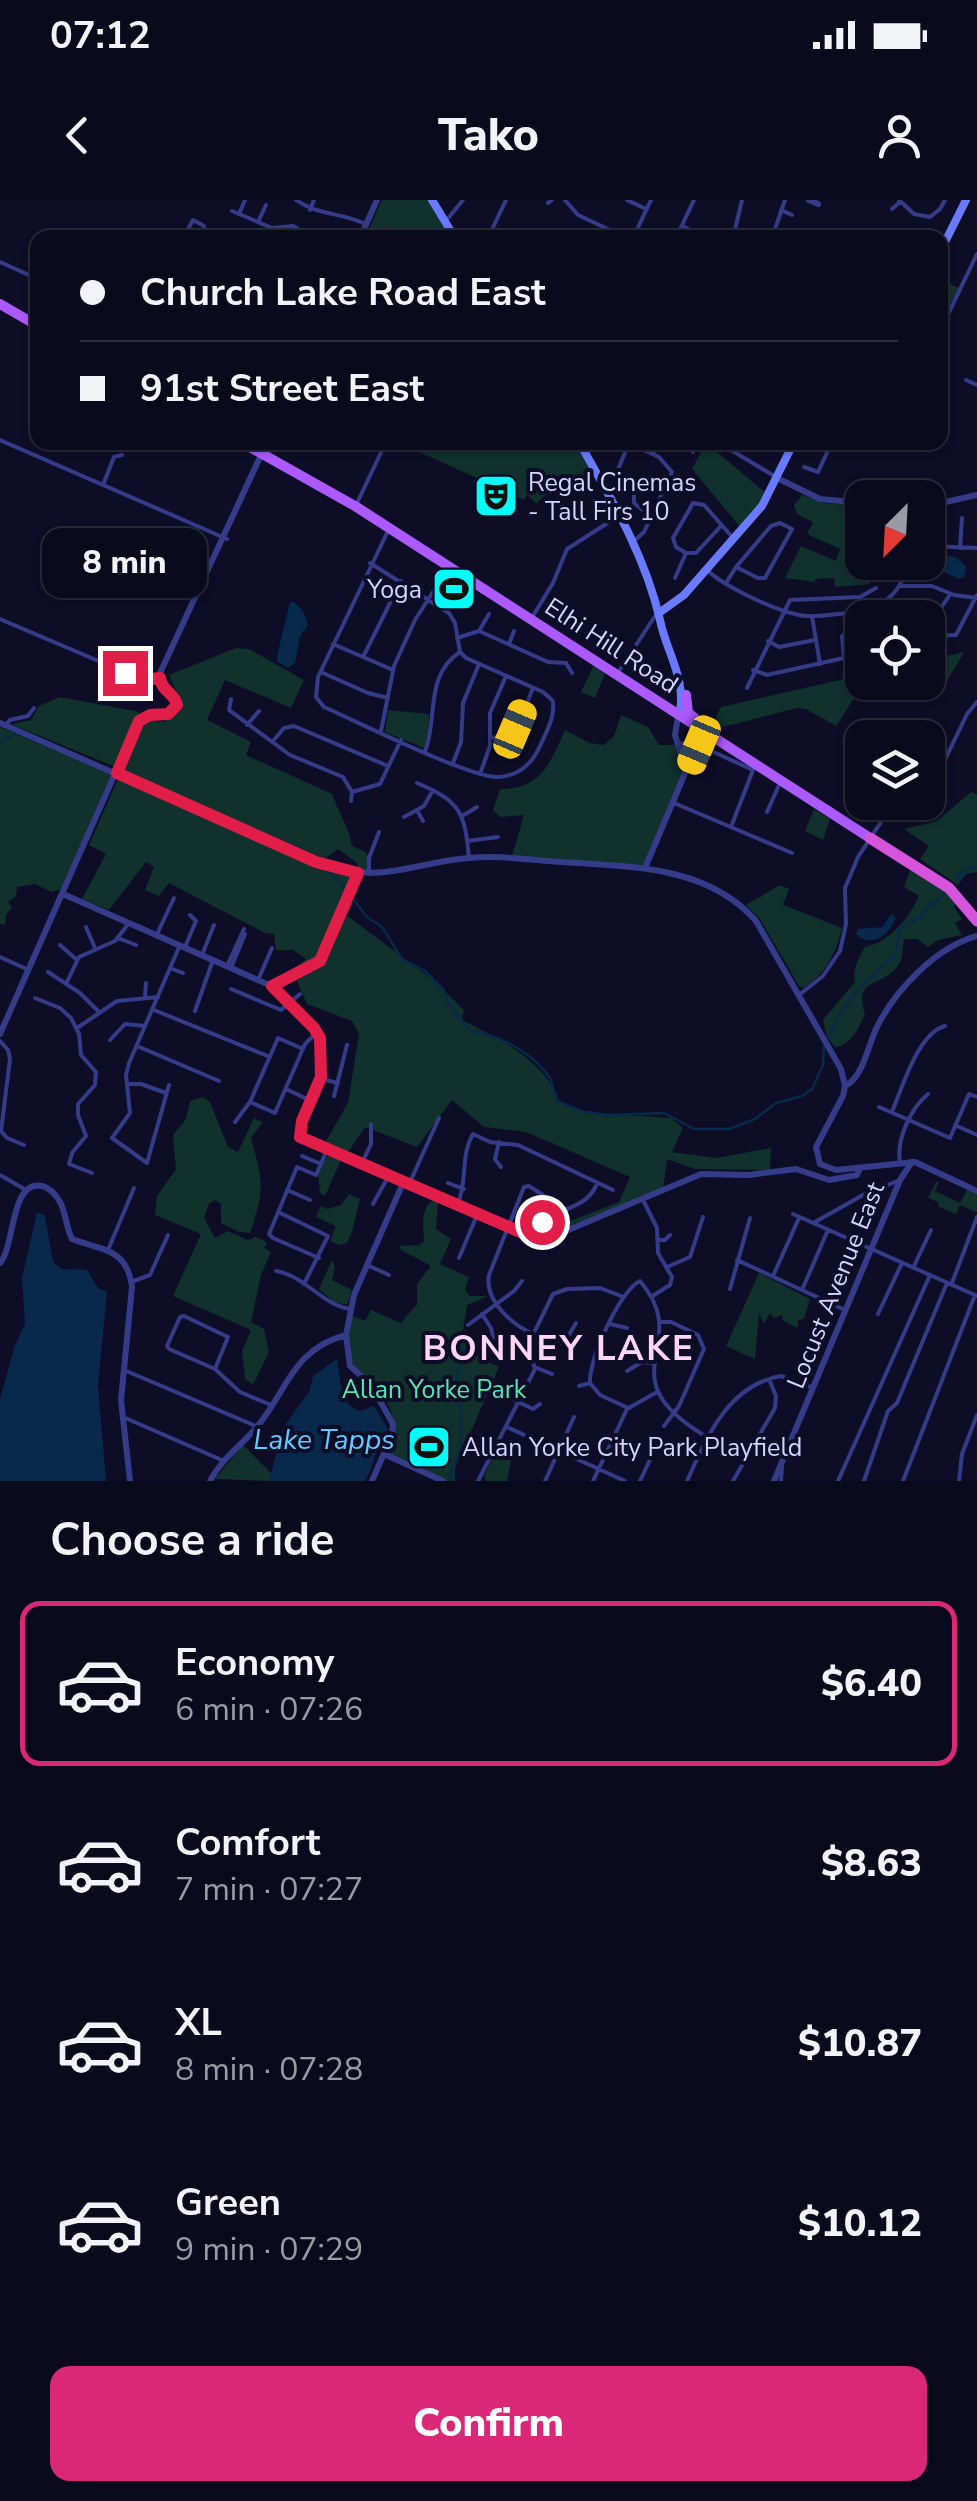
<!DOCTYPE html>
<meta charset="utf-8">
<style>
body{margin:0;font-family:"Nunito Sans",sans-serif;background:#131326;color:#f1f3f6;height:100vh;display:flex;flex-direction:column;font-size:38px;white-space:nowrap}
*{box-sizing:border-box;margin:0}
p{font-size:32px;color:#999aa4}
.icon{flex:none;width:55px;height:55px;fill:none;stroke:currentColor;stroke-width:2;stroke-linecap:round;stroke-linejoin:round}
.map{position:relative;height:1281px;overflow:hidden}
.sheet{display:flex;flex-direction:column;background:#0a0a1d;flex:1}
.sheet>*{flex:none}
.banner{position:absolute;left:30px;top:30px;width:918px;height:220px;border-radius:20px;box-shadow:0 2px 8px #0004,0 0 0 2px #2a2b3b;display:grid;align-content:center;height:220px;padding:0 50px;background:#0a0a1d}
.needle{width:65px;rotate:204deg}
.fabs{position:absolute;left:845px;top:280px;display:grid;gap:20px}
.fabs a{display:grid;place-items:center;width:100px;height:100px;border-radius:20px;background:#0a0a1d;box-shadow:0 2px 8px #0004,0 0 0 2px #2a2b3b;font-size:50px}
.end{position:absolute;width:45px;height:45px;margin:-22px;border:12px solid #e11d48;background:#fff;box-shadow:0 0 0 5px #fff}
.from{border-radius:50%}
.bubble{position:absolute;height:70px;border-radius:20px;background:#0a0a1d;box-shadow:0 2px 8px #0004,0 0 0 2px #2a2b3b;font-size:32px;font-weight:800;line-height:70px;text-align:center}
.car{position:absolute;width:30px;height:60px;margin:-30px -15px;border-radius:12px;box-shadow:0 0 8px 2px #0007;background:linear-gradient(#f5c518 24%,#345 0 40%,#f5c518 0 76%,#345 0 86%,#f5c518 0)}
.banner b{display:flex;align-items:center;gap:35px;height:95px;font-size:38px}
.banner b+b{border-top:2px solid #2a2b3b}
.banner i{width:25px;height:25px;background:#f1f3f6}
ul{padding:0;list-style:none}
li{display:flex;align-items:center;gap:30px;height:165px;margin:0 20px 15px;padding:0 30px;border:5px solid transparent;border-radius:20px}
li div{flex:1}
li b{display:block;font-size:38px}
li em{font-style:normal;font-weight:800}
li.selected{border-color:#db2777}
li>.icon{width:90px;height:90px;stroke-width:1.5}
h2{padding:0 50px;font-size:45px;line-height:120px}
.primary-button{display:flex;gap:20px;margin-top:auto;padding:20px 50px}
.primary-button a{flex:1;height:115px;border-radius:20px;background:#db2777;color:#fff;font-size:40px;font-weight:800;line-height:115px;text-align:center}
.status{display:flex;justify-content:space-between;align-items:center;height:70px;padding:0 50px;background:#0a0a1d;direction:ltr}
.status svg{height:28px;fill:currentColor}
header{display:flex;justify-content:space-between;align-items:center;height:130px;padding:0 50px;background:#0a0a1d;font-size:45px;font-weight:800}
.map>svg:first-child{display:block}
.green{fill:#10312c}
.water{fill:#08294b}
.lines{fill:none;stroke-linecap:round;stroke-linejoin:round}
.stream{stroke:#08294b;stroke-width:2.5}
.minor{stroke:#343c8a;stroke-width:4}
.tertiary{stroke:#343c8a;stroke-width:6}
.secondary{stroke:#6a7aff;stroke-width:8}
.primary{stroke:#ac5aff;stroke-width:10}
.trunk{stroke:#d654dc;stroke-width:11}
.route{stroke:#e11d48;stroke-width:12}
.labels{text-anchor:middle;stroke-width:8;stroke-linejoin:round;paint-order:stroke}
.poi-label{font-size:25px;fill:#d3d4ff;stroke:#0e0d27;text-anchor:start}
.street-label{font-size:25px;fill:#d3d4ff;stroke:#0e0d27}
.park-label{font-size:25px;fill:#55e9b1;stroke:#0e0d27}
.water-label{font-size:28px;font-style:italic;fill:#61caff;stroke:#0e0d27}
.district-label{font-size:35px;font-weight:bold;letter-spacing:2.5px;fill:#ffd5f5;stroke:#0e0d27}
</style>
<div class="status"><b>07:12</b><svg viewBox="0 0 49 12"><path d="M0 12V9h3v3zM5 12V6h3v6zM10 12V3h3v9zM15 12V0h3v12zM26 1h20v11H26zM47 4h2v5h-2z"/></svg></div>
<header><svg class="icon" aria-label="back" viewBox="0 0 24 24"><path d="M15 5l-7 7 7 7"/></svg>Tako<svg class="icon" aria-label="person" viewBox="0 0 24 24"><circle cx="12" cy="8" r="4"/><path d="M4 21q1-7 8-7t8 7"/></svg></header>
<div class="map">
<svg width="977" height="1281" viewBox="0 0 977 1281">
<rect width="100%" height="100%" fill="#0e0d27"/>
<path class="green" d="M382,0h47l23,38h-87z
M940,79l19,9 -19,36z
M400,243h176l19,32 -35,22 -11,-4 -13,10 -9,-8 -3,5z
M706,243l61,51 -26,34 -49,-59z
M802,295l21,8 39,3v56l8,7v15l-35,3 -1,-9 -19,1v3l-30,-4 16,-32 35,15 4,-12 -33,-15 6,-12 -16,-8 -3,-9z
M236,448l13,1 55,31 -13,28 -66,-28 -18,40 44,22 -5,13 86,39c6,18 17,33 20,52l15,7 1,19h-10l-1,-9 -19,-14 -13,10 -202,-89 23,-50 18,2 19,-16 -14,-31z
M964,452l-24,41 -32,4 -13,-8 -37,3 -22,34 -30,-17 -9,-1 -82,21 -4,-3 10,-19 141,-32v7h66v-22z
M594,465l11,9 -10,24 -14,-6z
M60,497l80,15 -27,54 -102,-42 20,-4 8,-14z
M388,510l41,4 -1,27 -4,7 -39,-16z
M621,515l27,12 11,18h16l8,28 -39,93 -132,-10 12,-41 -24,2 -7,-7 7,-21c42,0 50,-26 65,-59l25,13 14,2 10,-9z
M0,527l112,48 -49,113 -11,4 -17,-8 -18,3 -1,9 -8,6 4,5 -6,8 -1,10 -5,-1z
M118,579l236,97 -38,85 -23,10 13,-12 -13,-9h-17l-2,-16 -9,-1 -96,-50 -10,13 -14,-6 9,-23 -8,-5 -37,48 -27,-11 24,-45 -17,-9z
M971,592l6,2v78l-11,2 -8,11 -38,-26 9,-13 -25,-17 33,-8z
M814,609l16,10 -7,21 -18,-9z
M910,670l37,23 9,10 -2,4 8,12 -7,4 7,12 -24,5 -10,7 -11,-8h-13c-2,9 0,17 -5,25 -16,25 -46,11 -34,50 -6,14 -14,31 -30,33l-8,-10 -4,-17 32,-38c-3,-11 4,-26 10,-35 25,-5 43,-28 54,-51l-15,-9z
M780,685l9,4 -6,16 59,23c-6,25 -16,47 -39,60l-4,-2 -39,-67 -14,-14z
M341,711l92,69 31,30 -2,10c39,20 81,39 98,82l24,10 87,6 12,10 -11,24 44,6 55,-10 -1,22 -75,-1 -28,-10 -4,30 -123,48v-4l79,-31 11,-25 -104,-45 -42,-5 -32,-27 -35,47 -52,-20 -19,28 -21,-12 23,-40 11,-69 -7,-13 -45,-17 -13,-29 26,-9z
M203,897l7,5 18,45 10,5 16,-34 9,4 -12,16c12,42 14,53 -1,95l-11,-1 -18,-9v-19l-6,-4 -6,4 -5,14 11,20 13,-7 20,9 8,-3 11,5 -3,6 7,4 -10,23 -10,47 13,7 5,23 -16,33 -8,-6 -3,-28 9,-21 -78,-34 28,-62 -46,-19 2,-19 19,-27 -3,-34 13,-16 4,-18z
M327,956l14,4 -16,36 -5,-3 -2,-20z
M936,982h3l-4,9 25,12 7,-13 10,4v18l-17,-7 -4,9 -17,-7 -1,-5 -10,-4z
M349,994l11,5 -8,33 -5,11 -8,2 -9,-4 6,-15 -20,-9 5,-11 6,3 14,-4z
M434,1000l4,3 -2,26 15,10 -11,25 29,13 -4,13 5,6h18l-21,9 -4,26 11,10 5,17 20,9 -44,101v13h-9l-59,-28c13,-30 6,-48 -17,-72 -6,-5 -14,-10 -17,-17 -7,-14 -4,-33 -1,-48l13,5 6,-11 30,13 16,-19v-20l14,-18 -30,-16 -2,-4 21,-1 4,-4c-1,-14 -4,-34 10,-41z
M332,1060l3,7 -3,13 20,10 -5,15 -13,-3 -15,-13z
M759,1073l51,26 -6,20 -6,1v8l-15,-7 -1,-6 -8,3 -4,-5 -6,11 -5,-11 -4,46 -29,-13z
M501,1241h4l8,9 -6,31h-21l-2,-5z
M243,1245l29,29 -3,7 -54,-2z"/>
<path class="water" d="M928,352l27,5 11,9 -2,11 -5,2 -19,-9 -28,1 1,-8 15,-1z
M290,402h4l9,9 5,14 -8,11 -5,27 -7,5 -10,-6 -1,-6z
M891,714l5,4c-8,18 -25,31 -40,16l2,-5 25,-2z
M37,1012l8,4 8,46 9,7 25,1 11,18 9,4 -9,93 8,96h-106v-82l14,-51 11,-24 -3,-46z
M337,1159c4,19 1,45 23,52l14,-5 14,23c-15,16 -11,33 -23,52h-96l14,-53 26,-36 4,-16z"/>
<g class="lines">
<path class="stream" d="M0,543l16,-9
M326,668l22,23
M957,678l13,-12 7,3
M351,696l16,21 15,10 20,32 23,12 18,18 7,18 21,24c27,4 63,22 78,46 5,7 4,17 8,24l27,11 24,3 56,-2 30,16h35l26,-10 21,-16 26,-7 10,-7 11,-24 1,-19
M829,839c9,-33 39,-62 66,-83l5,-27 20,-11 8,-11 16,-12
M459,1190l-3,-14 10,-22 -8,-10 7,-13
M449,1278l12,-31 -1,-54"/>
<path class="minor" d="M296,0c22,16 46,12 69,24
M565,0l13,15 49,23
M627,0l19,9
M899,0l15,14 16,3
M548,3l4,-3
M892,9l8,-7
M310,10l4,-10
M781,10l11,5
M232,11l40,17 21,-2 19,12
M239,14l6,-14
M930,17l10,-8 5,-9
M258,22l8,-17
M445,22l18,-22
M682,26l25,12
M99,38l1,-3
M183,38l10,-18 11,6 1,12
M233,38h4
M488,38l18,-38
M522,38l9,-8 17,8
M633,38l18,-38
M676,38l18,-38
M733,38l9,-38
M772,38l13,-38
M0,62l38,17
M940,131l37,-77
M966,180l11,5
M0,240l227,99
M626,242l33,15 13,15 -28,60 -11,10
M684,242l9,10
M721,244l55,33
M653,253l10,-11
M804,267l14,5 14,-30
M617,272l11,-27
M642,281l-8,12v10l18,14
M103,285l11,-28 8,-2
M357,303l29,-61
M928,339l3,-23
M928,346l49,2
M960,348l2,-30
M686,353l-10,-6 -3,-9 20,-35 11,2 30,34
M686,353h10l24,-26
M370,363l79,50 6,10 5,29
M707,370c18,17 67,40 92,45 13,3 27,0 40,-1 34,-3 63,-13 68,-52
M675,378l11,-25
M726,383l10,-16 35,-41 9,-3 12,6 -27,49h-7l-22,-11
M900,386h32l22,9 23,3
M860,397l3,21
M533,416l20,-33 14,-34 50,-32
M812,416l8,48
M899,418l15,-6 25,-1 10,-15
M0,419l136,58 12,3 12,-3
M479,431l69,31 18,1
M928,436l28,-1 21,-40
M457,438l22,-7 10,-17
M768,441l11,6 36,-7
M333,444l60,26
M509,444l5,-13
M460,452l6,6 77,34 9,8
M363,457l38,-76
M844,457l-2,-21 20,-6
M566,463l6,10
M753,470l14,5 95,-21
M619,471l36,-55
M323,473l45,20 20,5
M747,488l43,-88 70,-3 16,-9
M316,497l8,10c34,15 146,71 174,70 20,-1 34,-13 42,-31 6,-14 15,-28 13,-44
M316,497l2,-20 69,-144
M231,499l-2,11 61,45 53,22 9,15 -1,9
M247,525l12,-14
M5,526l5,-6 18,-4 6,-8
M381,531l13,-65 21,-46 34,-53
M490,538c31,-1 32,-25 43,-50
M273,541l11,-13 10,-2 94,40
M677,543l19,1 57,26 -22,57
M425,551c13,-30 -1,-76 35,-99
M453,563l8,-21 2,-39 16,-39
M686,571l13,-26
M480,574l10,-28v-33l16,-37
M417,583c43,18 48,29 52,75
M352,592l28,-8 21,-44
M928,595l39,-81 10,-12
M674,603l118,50
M418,612l5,9
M767,612l12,-27
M462,616l15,-9
M404,617l20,-11 9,-16
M467,641l31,-4
M369,674v-16l10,-26
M86,727l9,21
M157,734l17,-36
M118,738l18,7
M60,745l17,15
M185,747l11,-26 -6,-6
M202,755l12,-30
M0,757l29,13
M227,766l17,-37
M170,768l13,5
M231,768l14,-34
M48,772l32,21 19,19
M258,780l14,-32
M66,784l13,-27 36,-16 14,-18
M231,789l50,21 19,-16
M799,795l24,-19 17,-25 6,-27 -1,-36 13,-31 27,-41 29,-14
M145,797l1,-14
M35,798l25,10 11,10 8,16 2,21 15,17 -1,13 -17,19v11l8,21 -14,17 -3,11 23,9
M154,810l116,47
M195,811l18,-51
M77,828l40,-27 41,-4
M110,840l15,-16 20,2
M0,841l8,9 2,9 -9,72 6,7 17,7
M137,846l82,35
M321,879l17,4
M127,884h14l25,9
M169,885l-22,78 -35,-25 18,-25 -4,-38 3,-12 51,-118
M286,889l25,12
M334,896l13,-51
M250,902l25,11 30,-69 9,-9
M879,907l71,31 19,-44 8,3
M892,912c10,-24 26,-79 53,-86
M235,922l15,-20 28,-64 25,11
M955,925l22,10
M499,942l-4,17 6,8
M302,956l19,8
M900,962c-4,-23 11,-54 28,-68
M361,965l10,-21v-20
M0,975l26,15
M410,982l29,-64
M448,983l16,6
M287,990l23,10
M543,995l-14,-9 -5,1 -35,88c-7,34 48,71 77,65l10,-17
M643,1000l14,28 1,25 14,24 -2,8 -19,12
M458,1003c10,-24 2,-47 15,-69l17,8 28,3 95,45
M373,1004l15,-27
M278,1012l50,24 -24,48
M793,1014l184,82
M815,1022l48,-27 37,-15
M535,1038c12,-35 46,-22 61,-52
M657,1040h8l5,-5
M108,1050l26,-62
M319,1058l-46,-20 -4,-4 28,-67 19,8 10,-23
M459,1058l18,-43
M737,1060l108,50
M367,1065l22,10
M914,1066l17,-36
M667,1067l23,-10 13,-40
M276,1071c29,5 45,33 74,38
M773,1076l26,-58
M131,1082l19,-7 18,-40
M952,1083l25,-66
M730,1089l20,-71
M802,1090l26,-60
M482,1114l9,14 3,13
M878,1114l24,-51
M661,1122h10l27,13 6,14 -25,57 -15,20
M610,1124l17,4
M468,1125l46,-34 8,-10
M656,1152l11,1
M537,1168l15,6
M215,1169l13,-32 -44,-21 -4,1 -13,29 2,3 46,20 25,23 31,13
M124,1170l134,57
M627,1171l15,-9 11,1
M590,1183c-2,-22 30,-93 50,-102 56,65 -38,94 67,156
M579,1186l11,-3 10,12 28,13
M506,1189l2,8 25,12 7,-5
M123,1217l101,44
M507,1227l118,54
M478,1281l57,-112 -7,-24 25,-51 14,-5 33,-1 21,8
M545,1281l29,-64
M593,1281l34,-72 30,-17
M640,1281l13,-28
M687,1281c20,-44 41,-96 94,-105l30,11
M733,1281l42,-73 1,-12 -7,-17
M781,1281l1,-15
M838,1281l92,-206
M864,1281l24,-70 9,-8 50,-120
M903,1281l72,-186
M959,1281l3,-27 15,-39"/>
<path class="tertiary" d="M809,0l9,4
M360,38l17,-38
M777,278l43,21 42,4
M928,306l49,-11
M0,523l317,139c63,24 92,1 152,-4 31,-3 62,2 93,4 68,5 145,3 194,59l85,148 4,17 -2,10 -27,51 4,17 16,6 79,-8 62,29
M645,668l41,-97 -11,-36 3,-19
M63,694l204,90 14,10 39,44 1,41 -21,47 -1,8 4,6 229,97 22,-1 147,-62 48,1 47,-6 33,11 28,-5 3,-7
M273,786l45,-24 40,-89
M0,834l136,-308c10,-16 27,-6 40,-18v-10l-15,-12 -1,-13 107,-231
M845,886c19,-9 23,-43 33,-61 19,-37 59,-78 99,-89
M0,1063c15,-16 10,-84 42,-77 8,2 14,9 18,16 6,11 6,25 12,37 28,11 55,8 60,48l-11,113 9,81
M384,1254l59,27
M210,1281c11,-22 31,-35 46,-53 31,-36 36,-79 90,-93
M372,1281l20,-46 1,-11 -22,-39 -21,-19 -4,-31 8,-40 49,-112
M774,1281l126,-301 12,-18"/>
<path class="secondary" d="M432,0l23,38
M940,52l26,-52
M579,242c33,58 66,113 81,178 6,31 26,58 20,91
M659,413l25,-18 78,-89 32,-64"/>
<path class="primary" d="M0,104l38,22
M241,242l114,64 515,332
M686,495l2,18 7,5"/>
<path class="trunk" d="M870,638l79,50 28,33"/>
</g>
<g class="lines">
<path class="route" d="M125,473l18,7 17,-2c1,13 15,15 17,27l-9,9 -18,1 -11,6 -22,52 199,89 42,11 -38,88 -48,25 42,42 6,10 1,39 -19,44 -2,16 232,100 3,1 7,-16"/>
</g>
<defs>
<symbol id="theatre-square" viewBox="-11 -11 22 22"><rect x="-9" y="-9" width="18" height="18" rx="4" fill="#00fef7" stroke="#0e0d27"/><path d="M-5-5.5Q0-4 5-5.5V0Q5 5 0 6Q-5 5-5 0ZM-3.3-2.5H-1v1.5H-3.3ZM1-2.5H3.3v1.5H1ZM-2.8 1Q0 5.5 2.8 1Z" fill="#111"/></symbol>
<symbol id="stadium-square" viewBox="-11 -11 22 22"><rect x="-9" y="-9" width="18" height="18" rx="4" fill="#00fef7" stroke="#0e0d27"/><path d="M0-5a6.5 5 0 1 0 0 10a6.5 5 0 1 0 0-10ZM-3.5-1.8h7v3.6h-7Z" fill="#111"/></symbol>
</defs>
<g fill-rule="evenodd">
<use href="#theatre-square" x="471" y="271" width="50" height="50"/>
<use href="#stadium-square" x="429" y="364" width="50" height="50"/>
<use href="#stadium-square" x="404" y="1222" width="50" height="50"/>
</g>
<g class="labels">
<g class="poi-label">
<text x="528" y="291">Regal Cinemas<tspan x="528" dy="29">- Tall Firs 10</tspan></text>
<text x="422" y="398" text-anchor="end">Yoga</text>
<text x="462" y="1256">Allan Yorke City Park Playfield</text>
</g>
<g class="street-label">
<text transform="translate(612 445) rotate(33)" y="9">Elhi Hill Road</text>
<text transform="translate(835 1085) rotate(-68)" y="9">Locust Avenue East</text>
</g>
<g class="park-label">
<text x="434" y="1198">Allan Yorke Park</text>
</g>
<g class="water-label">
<text x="324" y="1249">Lake Tapps</text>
</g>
<g class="district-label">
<text x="559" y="1160">BONNEY LAKE</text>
</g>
</g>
</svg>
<div class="fabs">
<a><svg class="needle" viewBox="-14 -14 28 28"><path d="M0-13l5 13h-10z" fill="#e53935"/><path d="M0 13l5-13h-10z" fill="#999aa4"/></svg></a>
<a><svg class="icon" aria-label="locate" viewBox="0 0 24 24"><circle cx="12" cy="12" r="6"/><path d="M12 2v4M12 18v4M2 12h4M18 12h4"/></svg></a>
<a><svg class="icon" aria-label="layers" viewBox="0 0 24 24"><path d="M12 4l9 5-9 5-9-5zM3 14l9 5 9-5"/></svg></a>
</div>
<i class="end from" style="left:542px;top:1022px"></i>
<i class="end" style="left:125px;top:473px"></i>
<div class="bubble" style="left:42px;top:328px;width:165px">8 min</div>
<i class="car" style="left:515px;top:529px;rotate:23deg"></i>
<i class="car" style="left:699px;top:545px;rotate:203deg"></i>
<div class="banner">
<b><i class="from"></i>Church Lake Road East</b>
<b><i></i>91st Street East</b>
</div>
</div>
<section class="sheet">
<h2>Choose a ride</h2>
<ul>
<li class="selected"><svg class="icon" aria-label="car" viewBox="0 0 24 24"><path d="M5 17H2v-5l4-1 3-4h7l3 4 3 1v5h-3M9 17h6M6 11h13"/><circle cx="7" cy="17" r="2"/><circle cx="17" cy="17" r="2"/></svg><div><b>Economy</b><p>6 min · 07:26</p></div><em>$6.40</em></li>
<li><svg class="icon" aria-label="car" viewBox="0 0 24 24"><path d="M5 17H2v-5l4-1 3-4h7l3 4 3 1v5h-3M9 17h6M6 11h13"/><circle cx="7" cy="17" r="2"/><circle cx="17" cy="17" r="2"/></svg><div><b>Comfort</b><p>7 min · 07:27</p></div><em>$8.63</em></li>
<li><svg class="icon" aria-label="car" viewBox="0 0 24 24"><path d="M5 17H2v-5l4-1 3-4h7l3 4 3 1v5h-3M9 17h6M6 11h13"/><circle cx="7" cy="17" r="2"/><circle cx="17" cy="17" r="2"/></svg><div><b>XL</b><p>8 min · 07:28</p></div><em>$10.87</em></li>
<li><svg class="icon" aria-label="car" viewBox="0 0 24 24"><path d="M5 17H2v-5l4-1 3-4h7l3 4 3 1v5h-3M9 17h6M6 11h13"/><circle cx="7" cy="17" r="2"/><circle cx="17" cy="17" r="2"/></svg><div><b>Green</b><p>9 min · 07:29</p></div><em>$10.12</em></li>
</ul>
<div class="primary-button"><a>Confirm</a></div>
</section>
